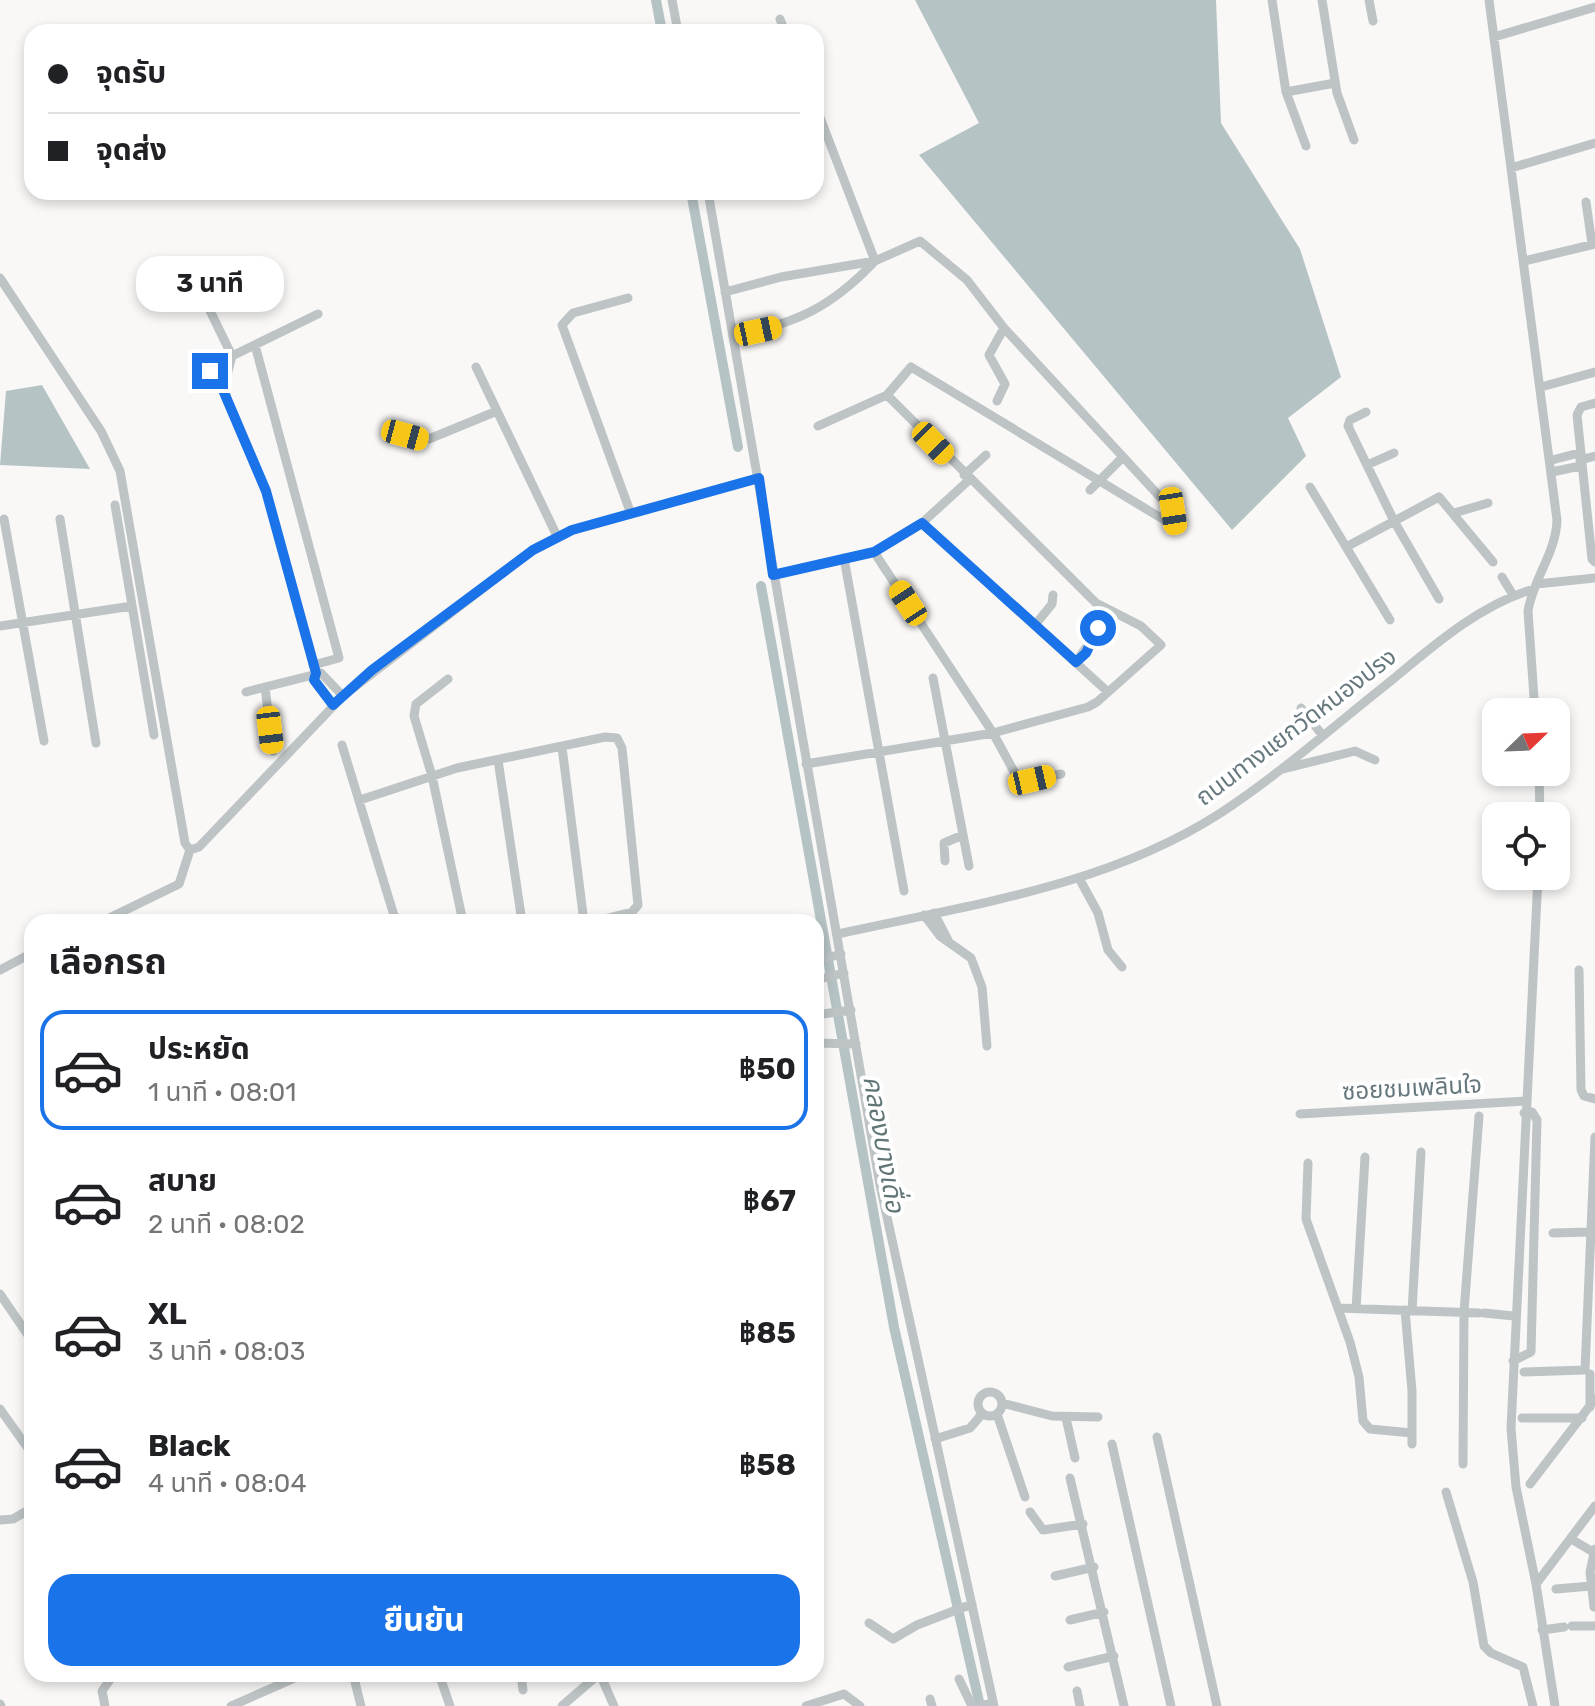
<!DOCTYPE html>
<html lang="th">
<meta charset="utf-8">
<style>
body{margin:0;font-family:Rubik,"Noto Sans Thai",sans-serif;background:#f6f6f6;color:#202124;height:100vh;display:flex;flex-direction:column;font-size:30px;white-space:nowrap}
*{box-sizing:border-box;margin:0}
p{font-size:26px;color:#757577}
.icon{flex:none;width:44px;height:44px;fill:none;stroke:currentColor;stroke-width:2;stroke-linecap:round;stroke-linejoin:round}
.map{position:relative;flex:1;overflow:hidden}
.sheet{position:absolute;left:24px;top:914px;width:800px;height:768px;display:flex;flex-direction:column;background:#fff;border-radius:24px;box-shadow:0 4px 12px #0003}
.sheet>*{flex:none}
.hud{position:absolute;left:24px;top:24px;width:800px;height:176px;border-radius:24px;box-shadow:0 4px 12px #0003;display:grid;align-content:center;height:176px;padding:0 24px;background:#fff}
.needle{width:52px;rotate:67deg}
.buttons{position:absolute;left:1482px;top:698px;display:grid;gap:16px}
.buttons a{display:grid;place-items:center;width:88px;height:88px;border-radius:16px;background:#fff;box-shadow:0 4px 12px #0003;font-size:40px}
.end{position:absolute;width:36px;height:36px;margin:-18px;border:10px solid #1a73e8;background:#fff;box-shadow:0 0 0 4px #fff}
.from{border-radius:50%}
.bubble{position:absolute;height:56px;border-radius:24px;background:#fff;box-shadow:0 4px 12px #0003;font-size:26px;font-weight:700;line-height:56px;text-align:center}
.car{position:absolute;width:24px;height:48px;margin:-24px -12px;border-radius:10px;box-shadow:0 0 6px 2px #0007;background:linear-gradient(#f5c518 24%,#345 0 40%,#f5c518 0 76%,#345 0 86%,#f5c518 0)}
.hud b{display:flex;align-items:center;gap:28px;height:76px;font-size:30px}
.hud b+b{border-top:2px solid #e0e0e0}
.hud i{width:20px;height:20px;background:#202124}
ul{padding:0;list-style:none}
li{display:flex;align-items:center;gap:24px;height:120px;margin:0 16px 12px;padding:0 8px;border:4px solid transparent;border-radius:24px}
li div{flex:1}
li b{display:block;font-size:30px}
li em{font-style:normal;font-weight:700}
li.on{border-color:#1a73e8}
li>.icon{width:72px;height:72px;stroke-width:1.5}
h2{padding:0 24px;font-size:36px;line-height:96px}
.cta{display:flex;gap:16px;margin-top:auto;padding:16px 24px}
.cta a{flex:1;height:92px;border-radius:24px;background:#1a73e8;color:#fff;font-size:32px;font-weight:700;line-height:92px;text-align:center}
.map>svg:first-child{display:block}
.water{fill:#b6c3c5}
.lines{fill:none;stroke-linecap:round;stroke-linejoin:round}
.canal{stroke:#b6c3c5;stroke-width:10}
.minor{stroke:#bec4c6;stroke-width:9}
.route{stroke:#1a73e8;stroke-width:10}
.labels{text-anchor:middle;stroke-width:8;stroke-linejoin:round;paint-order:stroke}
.street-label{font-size:24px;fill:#66787e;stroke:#fff}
.water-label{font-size:26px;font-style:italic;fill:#627678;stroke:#fff}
</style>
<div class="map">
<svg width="1595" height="1706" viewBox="0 0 1595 1706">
<rect width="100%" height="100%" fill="#f9f8f7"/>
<path class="water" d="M915,0h301l5,123 79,126 41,128 -53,41 18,38 -74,74 -313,-375 60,-32z
M42,385l48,84 -90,-4 6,-74z"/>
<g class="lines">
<path class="canal" d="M656,0l6,32
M691,192l47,255
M761,586l133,741 86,379"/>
<path class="minor" d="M672,0l6,32
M1272,0l14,92 20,54
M1322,0l15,93 17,47
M1369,0l4,21
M1489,0l68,520c-1,33 -24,59 -29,91l7,101
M780,19l5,13
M1494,37l101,-30
M1286,92l49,-9
M1511,168l84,-25
M708,192l172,993 114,521
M1586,202l6,42
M1524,261l71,-17
M0,278l101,153 19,40 65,372 5,7 9,-3 144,-151 190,-146 39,-20 187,-52
M200,290l32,66
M725,292l56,-15 94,-16 45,-20 47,39 37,48 169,183 3,16 -265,-160 -24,28 -69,31
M628,298l-55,15 -11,12 69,189
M318,314l-86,42 -15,2 -7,13 13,19 43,101 50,182 -2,7 19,25
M733,337c62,-14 97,-28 142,-76l-59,-154
M255,345l84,313 -26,7
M476,367l81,169
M1541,387l54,-15
M223,390l9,-34
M997,401l8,-17 -16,-29 15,-27
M1595,403l-14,4 -4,8 15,144 3,3
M1366,412l-16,8 -2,6 46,95 45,78
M388,430l41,9 68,-28
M1552,460l27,-7
M1580,460l15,-4
M1367,465l27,-12
M1552,472l28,-6
M964,475l22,-20
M1310,487l80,133
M1090,490l33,-33
M115,505l39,230
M1454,513l34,-10
M4,519l40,222
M60,519l36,224
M922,523l186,169
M1348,546l91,-49 54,65
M874,552l119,181 24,44 7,4 37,-7
M844,558l60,333
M773,575l101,-23 48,-29 47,-43
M1502,577l11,18
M1537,584l58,-6
M1035,625l17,-21 1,-9
M0,626l132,-20
M1076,662l29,-42
M933,678l36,188
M448,679l-32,25 -2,12 18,60 31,146
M265,687l8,64
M246,692l75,-19 22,23
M1301,708l22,28
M342,745l54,177
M562,747l22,175
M498,760l24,162
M806,764l187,-31 95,-26 9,-5 64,-57 -20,-19 -45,-23 -209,-208
M1283,769l72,-18 20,9
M1539,772l1,44
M360,800l97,-32 148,-31 12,1 5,10 16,157 -6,7 -40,10
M945,861l-1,-18 19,-8
M1538,876l-27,552 5,59 20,97 19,122
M1079,878l19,35 10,37 14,17
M934,913l14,27
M924,915l16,21 31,22 11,29 5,59
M101,922l78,-38 11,-34
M838,934c129,-29 267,-47 381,-120 61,-40 116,-89 173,-134 42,-35 89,-76 142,-91
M816,961l25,-7
M0,970l32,-17
M1579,970l2,120 3,6 11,3
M816,980l28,-7
M816,1015l35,-5
M816,1043l40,1
M1300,1114l226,-13
M1308,1163l-2,56 44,123 9,35 4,44 7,8 42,4
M1553,1233l36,-1
M0,1294l32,47
M1338,1308l141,5
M1356,1309l9,-152
M1405,1310l7,81v53
M1412,1311l9,-159
M1484,1313l30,3
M1513,1361l18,-9 6,-232 -5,-8 -8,1
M1524,1372l61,-2 10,-233
M1590,1374v33
M978 1404a12 12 0 1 1 24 0a12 12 0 1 1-24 0Z
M1002,1403l50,13 46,1
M0,1409l32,45
M997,1414l28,83
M1066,1418l9,40
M1522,1418h60
M1157,1437l60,269
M935,1439l35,-11 12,-14
M1112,1444l59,262
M1463,1464l1,-152 15,-196
M1070,1478l54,228
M1530,1484l65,-85
M1446,1492l27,90 11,64 7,7 32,14 10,39
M1030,1512l13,18 40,-6
M0,1520l13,-1 19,-11
M1571,1539l22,13
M1055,1576l39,-9
M1536,1584l59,-78
M1556,1589l35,-3
M1594,1607l-4,-35 5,-23
M1070,1620l34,-8
M869,1623l24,16 24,-14 55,-21
M1572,1626h23
M1542,1630l22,-3
M1068,1667l46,-11
M353,1674l8,32
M439,1674l11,32
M521,1674l2,16
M600,1674l14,32
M959,1679l13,27
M1077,1691l3,15
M930,1699l2,7
M0,1704l1,2
M105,1706l-3,-15 10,-14 7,-3
M231,1706l73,-32
M562,1706l37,-32
M806,1706l38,-12 16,12
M980,1706l13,-3"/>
</g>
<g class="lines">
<path class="route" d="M210,371l13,19 43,101 50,182 -2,7 19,25 39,-35 161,-120 39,-20 187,-52 14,97 101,-23 48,-29 154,139 10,-9 12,-25"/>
</g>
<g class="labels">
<g class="street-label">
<text transform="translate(1296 727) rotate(-37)" y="8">ถนนทางแยกวัดหนองปรง</text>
<text transform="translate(1412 1088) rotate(-3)" y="8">ซอยชมเพลินใจ</text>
</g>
<g class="water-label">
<text transform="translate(884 1144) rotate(80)" y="9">คลองบางเดื่อ</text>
</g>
</g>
</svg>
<div class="buttons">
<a><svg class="needle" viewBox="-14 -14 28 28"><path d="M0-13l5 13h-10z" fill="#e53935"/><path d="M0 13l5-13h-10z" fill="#757577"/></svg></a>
<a><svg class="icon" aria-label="locate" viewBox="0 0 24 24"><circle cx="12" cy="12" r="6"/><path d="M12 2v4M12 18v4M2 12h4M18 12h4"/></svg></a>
</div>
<i class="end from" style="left:1098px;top:628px"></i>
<i class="end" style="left:210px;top:371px"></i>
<div class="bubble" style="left:136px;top:256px;width:148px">3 นาที</div>
<i class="car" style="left:758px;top:331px;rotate:78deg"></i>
<i class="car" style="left:405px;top:435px;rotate:105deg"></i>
<i class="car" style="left:933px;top:443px;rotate:136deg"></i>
<i class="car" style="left:1173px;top:511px;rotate:171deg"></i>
<i class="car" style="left:908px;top:603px;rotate:327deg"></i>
<i class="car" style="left:270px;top:730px;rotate:173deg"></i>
<i class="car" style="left:1032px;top:780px;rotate:77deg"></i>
<div class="hud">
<b><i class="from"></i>จุดรับ</b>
<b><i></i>จุดส่ง</b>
</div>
<section class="sheet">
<h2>เลือกรถ</h2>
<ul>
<li class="on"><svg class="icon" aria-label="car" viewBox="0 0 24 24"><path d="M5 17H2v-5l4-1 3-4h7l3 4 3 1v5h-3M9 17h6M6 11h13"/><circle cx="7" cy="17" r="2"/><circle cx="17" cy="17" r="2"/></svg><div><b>ประหยัด</b><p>1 นาที · 08:01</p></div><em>฿50</em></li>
<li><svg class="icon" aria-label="car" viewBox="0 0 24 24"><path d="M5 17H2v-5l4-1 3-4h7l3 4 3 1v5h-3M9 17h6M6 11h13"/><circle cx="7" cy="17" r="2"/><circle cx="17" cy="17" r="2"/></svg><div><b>สบาย</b><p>2 นาที · 08:02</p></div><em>฿67</em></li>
<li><svg class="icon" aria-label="car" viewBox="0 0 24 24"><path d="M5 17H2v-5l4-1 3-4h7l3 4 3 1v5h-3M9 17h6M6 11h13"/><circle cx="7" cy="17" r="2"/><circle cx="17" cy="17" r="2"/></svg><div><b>XL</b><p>3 นาที · 08:03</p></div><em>฿85</em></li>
<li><svg class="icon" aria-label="car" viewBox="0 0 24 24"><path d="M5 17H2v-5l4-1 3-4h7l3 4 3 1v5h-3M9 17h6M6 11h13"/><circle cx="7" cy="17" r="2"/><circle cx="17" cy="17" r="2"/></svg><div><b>Black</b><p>4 นาที · 08:04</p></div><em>฿58</em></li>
</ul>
<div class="cta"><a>ยืนยัน</a></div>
</section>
</div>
